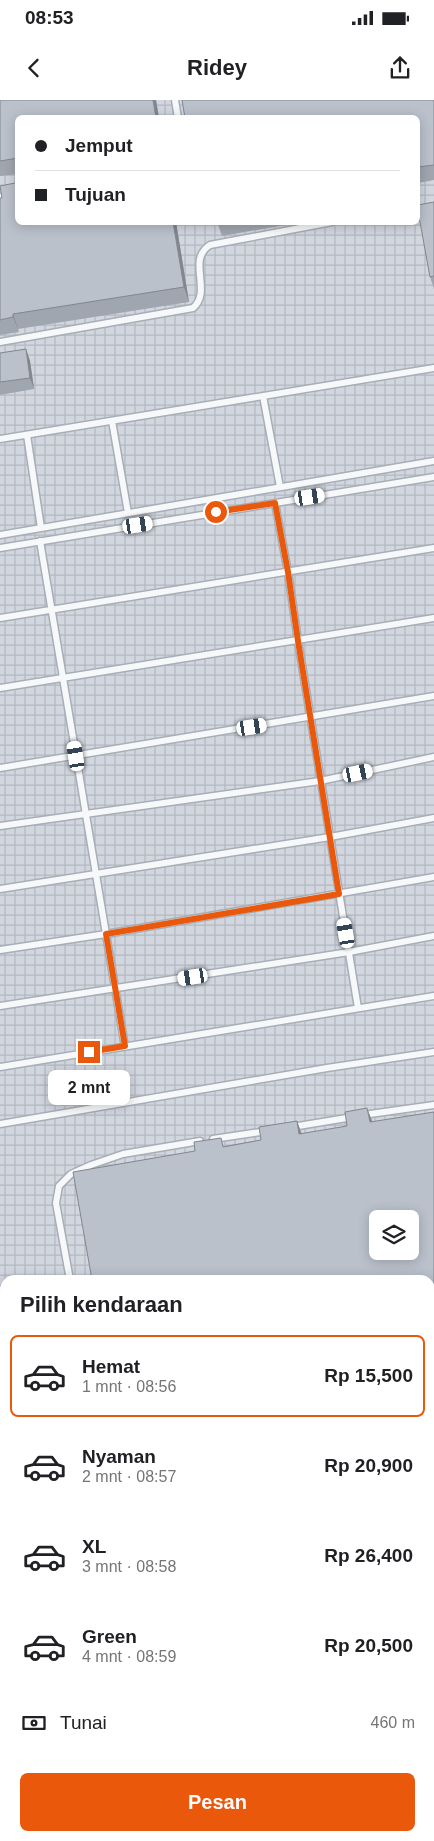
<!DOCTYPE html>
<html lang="id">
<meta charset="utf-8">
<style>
body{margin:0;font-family:Helvetica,sans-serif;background:#f6f6f6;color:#202124;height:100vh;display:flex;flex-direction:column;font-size:19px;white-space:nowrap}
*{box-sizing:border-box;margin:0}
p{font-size:16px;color:#757577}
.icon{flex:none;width:28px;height:28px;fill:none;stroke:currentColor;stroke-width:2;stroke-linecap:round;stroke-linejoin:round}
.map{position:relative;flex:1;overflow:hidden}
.drawer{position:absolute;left:0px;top:1175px;width:435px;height:566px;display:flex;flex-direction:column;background:#fff;border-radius:15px 15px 0 0;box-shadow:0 2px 12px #0003}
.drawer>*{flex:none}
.banner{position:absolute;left:15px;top:15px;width:405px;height:110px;border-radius:8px;box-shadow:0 2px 12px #0003;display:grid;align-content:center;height:110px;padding:0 20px;background:#fff}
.buttons{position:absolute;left:369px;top:1110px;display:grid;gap:10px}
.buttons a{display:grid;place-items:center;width:50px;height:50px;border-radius:8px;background:#fff;box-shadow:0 2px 12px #0003;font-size:25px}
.end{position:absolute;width:22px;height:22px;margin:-11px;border:6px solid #ea580c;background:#fff;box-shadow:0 0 0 2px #fff}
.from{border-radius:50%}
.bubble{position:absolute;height:35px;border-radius:8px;background:#fff;box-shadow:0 2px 12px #0003;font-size:16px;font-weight:800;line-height:35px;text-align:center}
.car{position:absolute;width:15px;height:30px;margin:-15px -8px;border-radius:6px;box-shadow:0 0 4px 1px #0007;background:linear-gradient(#fff 24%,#345 0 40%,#fff 0 76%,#345 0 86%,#fff 0)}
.banner b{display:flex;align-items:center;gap:18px;height:48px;font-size:19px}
.banner b+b{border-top:1px solid #e0e0e0}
.banner i{width:12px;height:12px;background:#202124}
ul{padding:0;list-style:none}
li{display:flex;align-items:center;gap:15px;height:82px;margin:0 10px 8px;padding:0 10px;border:2px solid transparent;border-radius:8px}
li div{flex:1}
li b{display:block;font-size:19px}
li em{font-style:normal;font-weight:800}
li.selected{border-color:#ea580c}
li>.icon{width:45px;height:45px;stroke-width:1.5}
h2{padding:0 20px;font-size:22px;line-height:60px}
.pay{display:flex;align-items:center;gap:12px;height:55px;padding:0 20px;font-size:19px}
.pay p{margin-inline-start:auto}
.cta{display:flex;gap:10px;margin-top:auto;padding:10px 20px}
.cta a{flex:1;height:58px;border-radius:8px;background:#ea580c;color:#fff;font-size:20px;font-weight:800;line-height:58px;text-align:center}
.status{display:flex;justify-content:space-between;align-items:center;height:35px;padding:0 25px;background:#fff;direction:ltr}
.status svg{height:14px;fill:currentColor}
header{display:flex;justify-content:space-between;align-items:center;height:65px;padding:0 20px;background:#fff;font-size:22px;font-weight:800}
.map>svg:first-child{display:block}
.industrial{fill:url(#industrial-grid);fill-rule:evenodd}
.water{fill:#9cb7cf}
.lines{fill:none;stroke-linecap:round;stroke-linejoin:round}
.river{stroke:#9cb7cf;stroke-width:22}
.lane-casing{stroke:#a7aeb7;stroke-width:9}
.lane{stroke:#f7f8fa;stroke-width:6}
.wall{fill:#a0a6af}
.shaded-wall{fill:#82878e}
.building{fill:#bac1cb;stroke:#82878e;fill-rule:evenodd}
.route{stroke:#ea580c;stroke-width:6}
</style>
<div class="status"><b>08:53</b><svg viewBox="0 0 49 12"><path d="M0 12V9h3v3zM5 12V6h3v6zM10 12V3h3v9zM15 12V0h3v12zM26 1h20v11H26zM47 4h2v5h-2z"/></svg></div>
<header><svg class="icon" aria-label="back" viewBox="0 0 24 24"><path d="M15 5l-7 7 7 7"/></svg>Ridey<svg class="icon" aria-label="share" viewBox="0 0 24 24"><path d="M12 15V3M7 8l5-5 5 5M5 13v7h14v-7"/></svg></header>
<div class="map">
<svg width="434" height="1741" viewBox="0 0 434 1741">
<defs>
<pattern id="industrial-grid" width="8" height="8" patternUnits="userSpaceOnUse" patternTransform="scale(1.25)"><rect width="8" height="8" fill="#d1d6df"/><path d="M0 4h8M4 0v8" fill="none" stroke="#b3b8c1"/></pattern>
</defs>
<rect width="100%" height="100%" fill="#e3e7ec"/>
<path class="industrial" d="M0,0h434v1521h-4v-341h-425v556h39l-3,5h-41zM18,18h400v104h-400zM378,1119h32v32h-32z"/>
<path class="water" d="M0,1405h5v207h-5z"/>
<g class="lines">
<path class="river" d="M430,1621h4
M112,1741l2,-5"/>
<defs>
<path id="lane" d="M175,0l3,18
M0,97l18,-3
M0,242l193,-34c20,-17 -7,-48 17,-63l122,-23
M263,296l17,91
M112,321l16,92
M27,335l14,93
M0,339l434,-71
M275,403l13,69 10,69 60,367
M0,435l434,-74
M40,441l85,506
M0,448l434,-71
M0,518l434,-70
M0,588l434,-70
M0,668l434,-72
M0,726l320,-45 114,-24
M0,789l330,-52 104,-19
M0,850l106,-16 328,-57
M0,906l349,-54 85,-16
M0,967l434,-71
M363,1015l71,-10
M0,1024l327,-56 107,-16
M292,1027l61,-10
M213,1039l54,-8
M70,1180l-14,-77 3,-17 12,-12 20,-9 32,-11 77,-13
M430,1384l4,-1"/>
</defs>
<use href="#lane" class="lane-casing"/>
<use href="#lane" class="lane"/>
</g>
<path class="wall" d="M0,0h156l3,18h-141v56l-18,2z
M434,0v80l-16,3v-65z
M0,98l176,24 13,80 -171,27 1,3 -19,3z
M434,102v87l-4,-12z
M217,122h86l-81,14z
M26,249l4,12 4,28 -34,6v-42z
M434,1012v360l-4,-11v-181l-206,-134 37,-6 36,-19 5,13z"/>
<path class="shaded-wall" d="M153,0h3l3,18h-3z
M173,122h3l13,80 -5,-15z
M13,214l6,18 -6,-15z
M26,249l4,12 4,28 -4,-11z
M367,1008l6,15 -3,-1z
M297,1021l5,15 -3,-2z"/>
<path class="building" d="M0,0h153l3,18h-138v40l-18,3z
M182,0h252v65l-16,2v-49h-233z
M15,83h3v39h155l11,65 -171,27v3l-13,3v-122h2l-2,-12z
M434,102v74l-4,1 -12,-66v-6z
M26,249l4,29 -30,4v-29z
M367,1008l3,14 64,-10v345l-4,1v-178h-338l-19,-108 122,-21 -1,-9 27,-4 2,9 38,-7 -2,-13 38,-6 2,13 48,-8 -2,-14zM378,1119h32v32h-32z"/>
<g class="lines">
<path class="route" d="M89,952l36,-6 -19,-112 233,-40 -41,-253 -10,-69 -13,-69 -59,9"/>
</g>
</svg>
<div class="buttons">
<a><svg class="icon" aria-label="layers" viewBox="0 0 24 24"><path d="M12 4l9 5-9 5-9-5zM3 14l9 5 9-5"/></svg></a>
</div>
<i class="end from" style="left:216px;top:412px"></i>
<i class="end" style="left:89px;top:952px"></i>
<div class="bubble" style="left:48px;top:970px;width:82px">2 mnt</div>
<i class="car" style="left:310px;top:397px;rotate:81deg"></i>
<i class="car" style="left:138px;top:425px;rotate:81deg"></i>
<i class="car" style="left:252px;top:627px;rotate:81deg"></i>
<i class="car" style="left:76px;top:656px;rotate:351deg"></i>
<i class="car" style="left:358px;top:673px;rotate:78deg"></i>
<i class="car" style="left:346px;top:833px;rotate:350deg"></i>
<i class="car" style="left:193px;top:877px;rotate:261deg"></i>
<div class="banner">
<b><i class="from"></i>Jemput</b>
<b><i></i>Tujuan</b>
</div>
<section class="drawer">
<h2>Pilih kendaraan</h2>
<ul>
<li class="selected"><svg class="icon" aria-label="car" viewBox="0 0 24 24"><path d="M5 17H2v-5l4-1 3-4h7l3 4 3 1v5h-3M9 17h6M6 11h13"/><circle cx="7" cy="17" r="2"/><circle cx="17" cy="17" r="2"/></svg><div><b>Hemat</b><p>1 mnt · 08:56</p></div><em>Rp 15,500</em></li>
<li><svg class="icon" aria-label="car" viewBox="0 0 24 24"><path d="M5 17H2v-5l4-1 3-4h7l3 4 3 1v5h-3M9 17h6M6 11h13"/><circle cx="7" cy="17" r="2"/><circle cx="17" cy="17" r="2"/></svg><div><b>Nyaman</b><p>2 mnt · 08:57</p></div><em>Rp 20,900</em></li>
<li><svg class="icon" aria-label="car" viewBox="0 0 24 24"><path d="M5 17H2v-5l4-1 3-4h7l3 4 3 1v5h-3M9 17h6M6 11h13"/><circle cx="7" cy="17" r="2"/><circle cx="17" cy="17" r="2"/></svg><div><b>XL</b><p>3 mnt · 08:58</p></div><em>Rp 26,400</em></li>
<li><svg class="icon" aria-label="car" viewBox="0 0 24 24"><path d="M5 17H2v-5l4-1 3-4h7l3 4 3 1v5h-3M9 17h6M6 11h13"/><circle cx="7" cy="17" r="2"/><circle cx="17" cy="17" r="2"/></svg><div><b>Green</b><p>4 mnt · 08:59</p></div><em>Rp 20,500</em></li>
</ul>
<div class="pay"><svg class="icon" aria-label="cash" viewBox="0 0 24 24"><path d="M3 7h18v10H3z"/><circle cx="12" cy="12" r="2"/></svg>Tunai<p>460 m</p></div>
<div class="cta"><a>Pesan</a></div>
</section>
</div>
